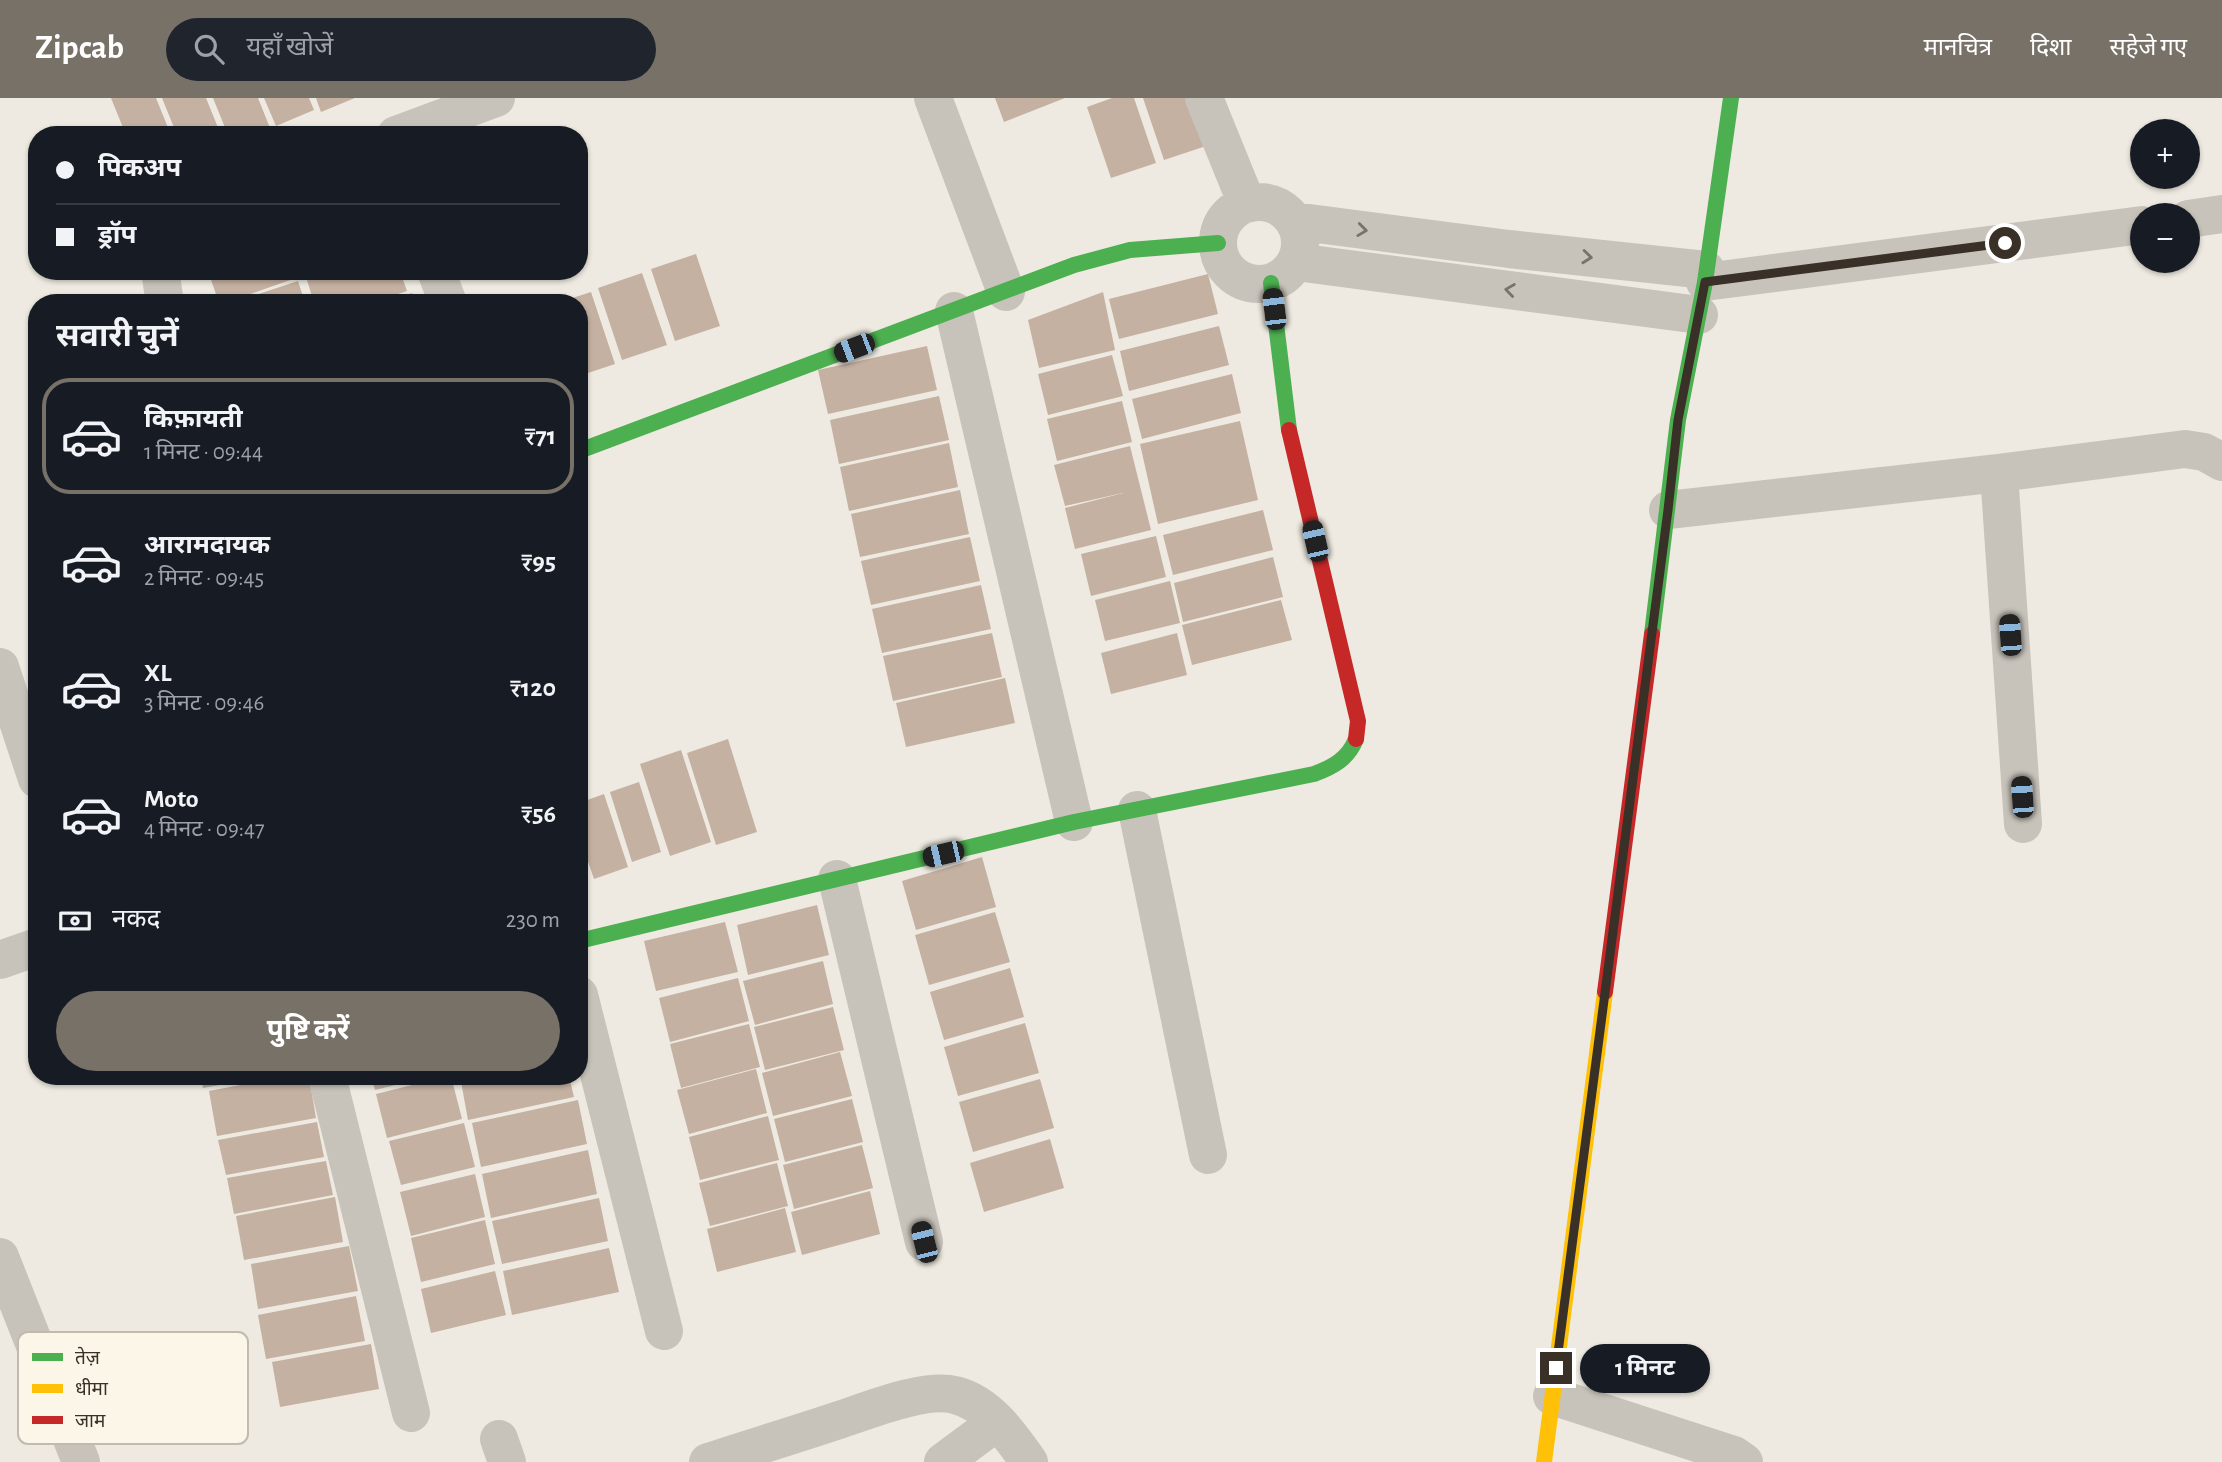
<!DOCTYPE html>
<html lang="hi">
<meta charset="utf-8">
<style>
body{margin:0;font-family:"Alegreya Sans","Noto Sans Devanagari",sans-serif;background:#20242c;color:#f1f3f6;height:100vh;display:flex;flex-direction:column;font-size:26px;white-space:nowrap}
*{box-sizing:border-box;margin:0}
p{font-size:23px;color:#9ea1a6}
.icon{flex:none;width:38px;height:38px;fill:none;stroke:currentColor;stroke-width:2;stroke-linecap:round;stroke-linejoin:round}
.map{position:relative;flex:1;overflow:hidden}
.panel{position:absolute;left:28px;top:196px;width:560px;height:791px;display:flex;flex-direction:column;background:#171b24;border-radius:28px;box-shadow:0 2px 5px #0004}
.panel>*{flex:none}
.top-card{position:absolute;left:28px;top:28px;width:560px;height:154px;border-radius:28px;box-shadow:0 2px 5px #0004;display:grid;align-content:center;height:154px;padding:0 28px;background:#171b24}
.buttons{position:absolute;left:2130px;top:21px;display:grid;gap:14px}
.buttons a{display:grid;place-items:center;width:70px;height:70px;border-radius:50%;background:#171b24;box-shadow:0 2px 5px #0004;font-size:35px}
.end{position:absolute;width:32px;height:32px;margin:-16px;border:9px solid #393027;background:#fff;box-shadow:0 0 0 4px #fff}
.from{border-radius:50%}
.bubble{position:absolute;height:49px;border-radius:24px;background:#171b24;box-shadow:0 2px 5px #0004;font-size:23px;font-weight:700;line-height:49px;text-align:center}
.car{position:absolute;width:21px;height:42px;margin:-21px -10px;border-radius:9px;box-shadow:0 0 5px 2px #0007;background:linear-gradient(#222 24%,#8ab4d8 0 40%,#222 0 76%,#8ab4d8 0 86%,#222 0)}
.top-card b{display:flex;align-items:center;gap:24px;height:66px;font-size:26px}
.top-card b+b{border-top:2px solid #363941}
.top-card i{width:18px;height:18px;background:#f1f3f6}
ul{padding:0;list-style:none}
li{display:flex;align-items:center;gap:21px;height:116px;margin:0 14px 10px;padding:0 14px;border:4px solid transparent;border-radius:28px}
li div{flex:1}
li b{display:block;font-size:26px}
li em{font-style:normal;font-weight:700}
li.current{border-color:#787168}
li>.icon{width:63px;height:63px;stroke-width:1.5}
h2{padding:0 28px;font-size:32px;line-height:84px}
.pay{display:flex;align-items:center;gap:18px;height:77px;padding:0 28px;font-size:26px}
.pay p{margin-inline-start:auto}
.action{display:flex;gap:14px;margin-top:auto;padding:14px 28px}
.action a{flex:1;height:80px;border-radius:42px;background:#787168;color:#fff;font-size:28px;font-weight:700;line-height:80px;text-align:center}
header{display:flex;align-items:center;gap:42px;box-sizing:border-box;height:98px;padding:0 35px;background:#787168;color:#fff}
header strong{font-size:33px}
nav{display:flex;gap:38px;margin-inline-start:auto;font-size:24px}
.search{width:490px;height:63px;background:#20242c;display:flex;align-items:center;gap:18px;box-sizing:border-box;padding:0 24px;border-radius:38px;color:#9ea1a6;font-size:26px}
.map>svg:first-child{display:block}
.building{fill:#c4b1a1}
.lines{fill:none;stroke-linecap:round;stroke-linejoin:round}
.street{stroke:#c8c3ba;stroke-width:38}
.fast{stroke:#4caf50;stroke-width:16}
.slow{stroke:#ffc107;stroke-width:16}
.jam{stroke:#c62828;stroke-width:16}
.oneway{stroke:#797269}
.route{stroke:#393027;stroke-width:9}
.key{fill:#fbf6e8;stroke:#c1bbae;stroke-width:2}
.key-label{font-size:19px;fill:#393027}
</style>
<header>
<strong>Zipcab</strong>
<div class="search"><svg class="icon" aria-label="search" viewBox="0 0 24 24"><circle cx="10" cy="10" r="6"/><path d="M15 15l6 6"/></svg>यहाँ खोजें</div>
<nav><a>मानचित्र</a><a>दिशा</a><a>सहेजे गए</a></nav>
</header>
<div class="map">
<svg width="2222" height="1364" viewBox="0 0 2222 1364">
<rect width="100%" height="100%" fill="#eeeae1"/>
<path class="building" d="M111,0h45l15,37h-45z
M162,0h44l15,37h-44z
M213,0h45l12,30 -17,7h-25z
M264,0h45l5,12 -38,16z
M316,0h39l-34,14z
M995,0h70l-61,24z
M1112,0h22l22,65 -45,15 -24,-71z
M1143,0h50l16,47 -45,15z
M696,156l24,72 -45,15 -24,-72z
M208,173h86l2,7 -71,25h-6z
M332,173h68l7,20 -36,12h-57l-7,-23z
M642,175l25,72 -45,15 -24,-72z
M1208,176l10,40 -99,25 -10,-40z
M298,183l7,22h-70l-1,-1z
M591,194l24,72 -36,12v-73l-19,-1z
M1103,194l12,58 -76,18 -11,-48z
M412,195l3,10h-30v-1z
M1219,228l10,39 -100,26 -9,-40z
M927,248l10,44 -109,24 -10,-44z
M1112,257l11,41 -75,19 -10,-41z
M1232,276l9,39 -99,26 -10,-40z
M939,298l10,44 -110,24 -9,-44z
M1122,303l10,41 -75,19 -10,-42z
M1240,323l18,79 -100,24 -18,-80z
M949,345l9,44 -109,24 -9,-44z
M1130,348l21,84 -76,19 -10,-41 62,-16 -62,14 -11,-41z
M960,392l9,44 -109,23 -9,-43z
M1263,412l10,40 -100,25 -10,-40z
M1156,438l10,41 -75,19 -10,-42z
M970,439l10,44 -109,24 -10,-44z
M1273,459l10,40 -100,25 -9,-39z
M1170,483l10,42 -75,18 -10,-41z
M981,487l10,44 -109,24 -10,-44z
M1281,502l11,40 -100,25 -10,-40z
M992,535l10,44 -109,24 -10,-45z
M1177,535l10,42 -76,19 -10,-41z
M1005,580l10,45 -109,24 -10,-44z
M728,641l29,93 -41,13 -29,-92z
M681,652l30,92 -41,14 -30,-92z
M639,684l22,70 -29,10 -22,-70z
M604,696l24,73 -34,12 -15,-44v-32z
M982,759l14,50 -80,23 -14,-49z
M817,807l12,50 -81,20 -11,-50z
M995,814l15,50 -81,23 -14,-50z
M725,824l13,50 -82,19 -12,-50z
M823,863l10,43 -78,21 -12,-44z
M1010,870l14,49 -80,23 -14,-48z
M738,880l11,43 -79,21 -11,-44z
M833,909l11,43 -79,20 -11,-43z
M1025,925l14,50 -81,23 -14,-49z
M749,926l11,43 -79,21 -11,-44z
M840,954l12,44 -79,20 -11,-43z
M756,971l11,44 -78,21 -12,-44z
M201,978h57v2l-55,10z
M287,978h22l7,42 -99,18 -8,-45z
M371,978h57v1l-53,13z
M448,978h3l11,43 -75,19 -11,-44z
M460,978h109l5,21 -106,23z
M1040,981l14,49 -81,24 -14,-50z
M852,1001l11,43 -78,20 -11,-43z
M578,1002l9,44 -106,23 -9,-44z
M768,1018l11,44 -79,20 -11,-43z
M317,1024l7,35 -98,18 -8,-35z
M464,1025l11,44 -74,18 -12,-44z
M1050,1041l14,49 -80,24 -14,-49z
M862,1047l11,43 -79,21 -11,-44z
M588,1052l9,44 -106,24 -9,-44z
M326,1063l7,34 -99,19 -7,-36z
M777,1065l11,43 -78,20 -11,-43z
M475,1076l10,43 -74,19 -11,-44z
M870,1093l10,43 -78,21 -11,-43z
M335,1099l8,45 -99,18 -8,-44z
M599,1100l9,43 -106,23 -10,-43z
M785,1110l11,44 -79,20 -10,-43z
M485,1122l10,44 -74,18 -10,-44z
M349,1148l9,45 -100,18 -7,-45z
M609,1150l10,44 -107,23 -9,-44z
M495,1173l11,44 -75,18 -10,-44z
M356,1198l9,45 -99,18 -8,-44z
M371,1246l8,45 -99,18 -8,-45z"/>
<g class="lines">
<path class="street" d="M933,0l73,194
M1204,0l43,106
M396,37l100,-37
M1218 145a41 41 0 1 1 82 0a41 41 0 1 1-82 0Z
M2188,121l34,-5
M1294,123l215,28 197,21
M1296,164l403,53
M163,173l-2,6 4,26
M436,173l12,32
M1705,184l437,-57
M954,213l120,511
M1999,375l24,351
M1668,412l331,-37 186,-24 19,3 18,10
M0,569l37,112
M1137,712l71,345
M837,781l87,363
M0,862l37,-13
M579,897l85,336
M327,978l84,337
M0,1159l81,205
M1552,1298l182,59 10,7
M499,1341l8,23
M708,1364c43,-14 86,-27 128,-41 31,-10 89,-34 119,-26 33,8 56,41 74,67
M943,1364l54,-40"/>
<path class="fast" d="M1271,185l18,147
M579,353l495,-186 56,-15 88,-7
M1652,536l26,-214 27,-138 26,-184
M579,843l495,-119 240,-48c19,-7 34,-15 42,-35"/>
<path class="slow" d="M1544,1364l61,-470"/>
<path class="jam" d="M1289,332l69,291 -2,18
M1605,894l47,-358"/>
</g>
<defs><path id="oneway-chevron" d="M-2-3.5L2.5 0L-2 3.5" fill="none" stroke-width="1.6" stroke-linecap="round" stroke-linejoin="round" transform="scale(1.75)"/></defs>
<g class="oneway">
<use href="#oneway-chevron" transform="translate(1362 132) rotate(7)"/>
<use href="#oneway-chevron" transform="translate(1587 159) rotate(6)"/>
<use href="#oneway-chevron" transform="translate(1510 192) rotate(-172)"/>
</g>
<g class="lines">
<path class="route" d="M1556,1270l112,-858 10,-90 27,-138 300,-39"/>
</g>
<rect x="18" y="1234" width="230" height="112" rx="10" class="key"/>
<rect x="32" y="1255" width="31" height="8" fill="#4caf50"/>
<rect x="32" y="1286" width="31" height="9" fill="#ffc107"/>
<rect x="32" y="1318" width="31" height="8" fill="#c62828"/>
<g class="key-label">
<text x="75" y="1266">तेज़</text>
<text x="75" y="1297">धीमा</text>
<text x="75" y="1329">जाम</text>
</g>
</svg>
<div class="buttons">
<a>+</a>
<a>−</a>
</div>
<i class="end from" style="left:2005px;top:145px"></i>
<i class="end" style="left:1556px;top:1270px"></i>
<div class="bubble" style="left:1580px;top:1246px;width:130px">1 मिनट</div>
<i class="car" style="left:1274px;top:211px;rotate:353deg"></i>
<i class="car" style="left:854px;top:250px;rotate:249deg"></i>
<i class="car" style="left:1315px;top:443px;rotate:347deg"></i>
<i class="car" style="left:2010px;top:537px;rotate:356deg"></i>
<i class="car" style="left:2022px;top:699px;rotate:356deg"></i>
<i class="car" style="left:943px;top:756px;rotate:257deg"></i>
<i class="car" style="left:924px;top:1144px;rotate:346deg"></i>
<div class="top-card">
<b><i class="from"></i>पिकअप</b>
<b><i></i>ड्रॉप</b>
</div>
<section class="panel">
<h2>सवारी चुनें</h2>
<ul>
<li class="current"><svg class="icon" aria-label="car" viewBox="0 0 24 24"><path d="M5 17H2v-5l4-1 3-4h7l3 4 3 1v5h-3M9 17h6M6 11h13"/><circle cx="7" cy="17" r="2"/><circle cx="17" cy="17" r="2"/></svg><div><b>किफ़ायती</b><p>1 मिनट · 09:44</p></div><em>₹71</em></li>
<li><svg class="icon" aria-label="car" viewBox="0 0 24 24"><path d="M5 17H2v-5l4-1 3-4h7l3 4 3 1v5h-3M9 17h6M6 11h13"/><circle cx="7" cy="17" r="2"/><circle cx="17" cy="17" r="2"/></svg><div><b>आरामदायक</b><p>2 मिनट · 09:45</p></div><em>₹95</em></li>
<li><svg class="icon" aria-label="car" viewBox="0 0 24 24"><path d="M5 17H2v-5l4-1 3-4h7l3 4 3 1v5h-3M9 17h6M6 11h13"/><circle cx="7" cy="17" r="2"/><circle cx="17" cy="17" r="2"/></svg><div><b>XL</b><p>3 मिनट · 09:46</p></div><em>₹120</em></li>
<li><svg class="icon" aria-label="car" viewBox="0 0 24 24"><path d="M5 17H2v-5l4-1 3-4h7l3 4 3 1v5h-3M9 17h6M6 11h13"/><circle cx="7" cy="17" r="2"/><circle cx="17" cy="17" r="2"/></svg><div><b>Moto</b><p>4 मिनट · 09:47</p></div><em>₹56</em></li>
</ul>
<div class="pay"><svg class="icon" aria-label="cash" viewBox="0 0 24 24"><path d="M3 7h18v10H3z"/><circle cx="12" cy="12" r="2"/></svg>नकद<p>230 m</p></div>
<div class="action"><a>पुष्टि करें</a></div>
</section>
</div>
